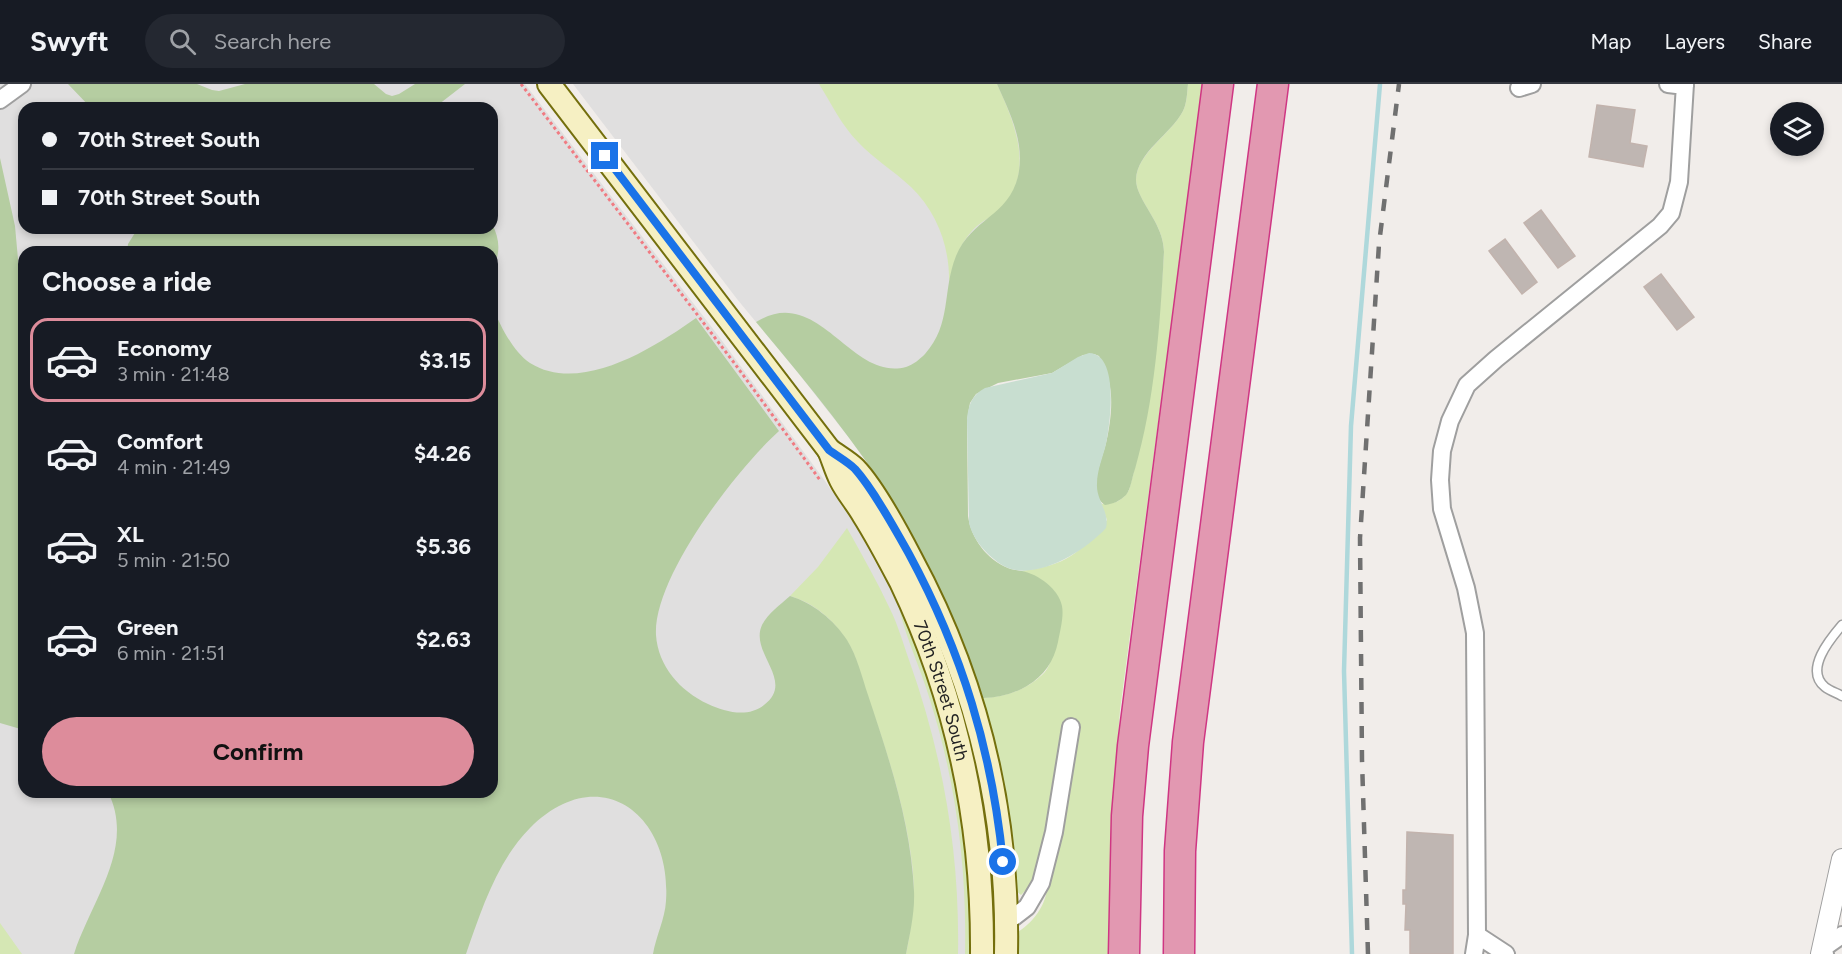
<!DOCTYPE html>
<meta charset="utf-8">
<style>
body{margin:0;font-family:Figtree,sans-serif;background:#242831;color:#f1f3f6;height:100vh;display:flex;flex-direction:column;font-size:22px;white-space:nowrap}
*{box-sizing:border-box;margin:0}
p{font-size:20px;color:#9ea1a6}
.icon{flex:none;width:33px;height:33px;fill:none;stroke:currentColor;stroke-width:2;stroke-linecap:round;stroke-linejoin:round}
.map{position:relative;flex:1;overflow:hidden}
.panel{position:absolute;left:18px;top:162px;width:480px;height:552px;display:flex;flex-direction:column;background:#171b24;border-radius:18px;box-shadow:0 3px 9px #0003}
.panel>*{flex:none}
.banner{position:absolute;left:18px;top:18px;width:480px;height:132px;border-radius:18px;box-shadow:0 3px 9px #0003;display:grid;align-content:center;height:132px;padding:0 24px;background:#171b24}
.fabs{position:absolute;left:1770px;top:18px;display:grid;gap:12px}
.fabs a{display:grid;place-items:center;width:54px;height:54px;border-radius:50%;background:#171b24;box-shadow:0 3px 9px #0003;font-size:30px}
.end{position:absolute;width:27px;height:27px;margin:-14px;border:8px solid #1a73e8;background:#fff;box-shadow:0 0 0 3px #fff}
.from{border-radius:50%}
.banner b{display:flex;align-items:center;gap:21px;height:57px;font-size:22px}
.banner b+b{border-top:2px solid #363941}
.banner i{width:15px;height:15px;background:#f1f3f6}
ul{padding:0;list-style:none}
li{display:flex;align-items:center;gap:18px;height:84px;margin:0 12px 9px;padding:0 12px;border:3px solid transparent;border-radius:18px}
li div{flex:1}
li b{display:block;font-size:22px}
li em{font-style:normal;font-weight:700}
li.on{border-color:#dd8c9b}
li>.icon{width:54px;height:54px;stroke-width:1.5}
h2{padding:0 24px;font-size:27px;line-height:72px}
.cta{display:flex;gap:12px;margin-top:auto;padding:12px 24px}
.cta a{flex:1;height:69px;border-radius:36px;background:#dd8c9b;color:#111;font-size:24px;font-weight:700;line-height:69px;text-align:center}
header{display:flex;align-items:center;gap:36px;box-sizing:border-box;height:84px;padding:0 30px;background:#171b24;border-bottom:2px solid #363941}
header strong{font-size:28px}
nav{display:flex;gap:33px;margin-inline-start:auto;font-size:21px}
.search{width:420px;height:54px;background:#242831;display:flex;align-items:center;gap:15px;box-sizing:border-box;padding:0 21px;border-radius:33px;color:#9ea1a6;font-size:22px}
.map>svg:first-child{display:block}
.residential{fill:#e0dfdf;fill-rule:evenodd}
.grass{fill:#d5e7b4}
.forest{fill:#b5cda1}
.wetland{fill:#c8ded0}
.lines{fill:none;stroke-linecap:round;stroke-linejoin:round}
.stream{stroke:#aed8db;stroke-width:4.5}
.building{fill:#bfb6b2;stroke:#c2b3ad;stroke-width:1.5}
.service-casing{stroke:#9f9f9f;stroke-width:11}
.minor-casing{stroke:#9f9f9f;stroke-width:20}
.tertiary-casing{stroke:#9f9f9f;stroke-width:22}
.secondary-casing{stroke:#746f0d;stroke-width:26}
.motorway-casing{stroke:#cf3683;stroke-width:33}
.path{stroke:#f07b82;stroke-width:3;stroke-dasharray:3 3;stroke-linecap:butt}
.service{stroke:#fff;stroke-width:8}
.minor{stroke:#fff;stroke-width:16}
.tertiary{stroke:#fff;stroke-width:20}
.secondary{stroke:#f6f0c3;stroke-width:22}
.motorway{stroke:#e298b1;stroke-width:30}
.rail{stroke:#707070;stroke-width:4.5;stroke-dasharray:12 12;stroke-linecap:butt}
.route{stroke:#1a73e8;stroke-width:8}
.labels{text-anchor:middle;stroke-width:4.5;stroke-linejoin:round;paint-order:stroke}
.street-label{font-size:18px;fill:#222;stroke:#fff}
</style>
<header>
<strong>Swyft</strong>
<div class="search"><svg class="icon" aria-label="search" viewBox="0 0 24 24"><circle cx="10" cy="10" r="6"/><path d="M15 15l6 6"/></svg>Search here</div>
<nav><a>Map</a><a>Layers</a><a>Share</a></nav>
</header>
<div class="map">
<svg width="1842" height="870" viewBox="0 0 1842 870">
<rect width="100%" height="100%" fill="#f1edea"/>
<path class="residential" d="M0,0h525l195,254 105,143 32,47 35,65 24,50 42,143 14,168h-972zM24,24h468v120h-468zM24,168h468v540h-468z
M573,0h607l-19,139 -304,225 -58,-74 -62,-75z"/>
<path class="grass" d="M819,0h178c18,39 39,90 3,126 -7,6 -16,10 -23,16 -16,14 -24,36 -28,57 1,-36 -12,-71 -38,-96 -17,-16 -37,-28 -53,-45 -16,-16 -27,-39 -39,-58z
M1188,0h15l-83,626 -9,126 -1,118h-94v-21c16,-9 31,-28 31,-47 0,-11 -3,-24 -4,-35l-11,33 -11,11 -5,-4 -16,-123 -17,-70c22,-1 43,-8 59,-23 8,-7 10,-19 13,-29 14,-38 7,-62 -34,-75 47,-6 57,-17 86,-51l-7,-19 2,3c12,0 21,-3 27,-14 22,-77 30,-157 35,-238 0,-29 -28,-52 -28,-72 0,-26 36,-47 47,-69 4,-8 4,-18 5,-27z
M847,444c15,27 30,53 43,81 8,16 13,34 19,51 34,95 51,193 49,294h-52c6,-30 10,-60 6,-91 -7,-58 -27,-117 -46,-172 -5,-15 -9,-33 -17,-47 -13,-22 -34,-41 -59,-48l28,-29z
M899,524c38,76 58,161 69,245 4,33 3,68 4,101h-7c2,-87 -9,-172 -35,-254 -9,-31 -24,-61 -31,-92z
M0,839l22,31h-22z"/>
<path class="forest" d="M68,0h129l15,6 7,1 26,-7h129l12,10 6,2 7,-2 16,-10h50l-31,24h-343z
M997,0h191c-1,9 -1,19 -5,27 -11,22 -47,42 -47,69 0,20 28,43 28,72 -4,73 -9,148 -29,217 -3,8 -4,20 -9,26 -6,6 -13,9 -21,10 -19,-12 -3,-45 1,-62 4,-17 7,-39 4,-56 -1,-10 -7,-21 -11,-31l-5,-2 -11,1 -31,18 -54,10 -22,11 -6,9 -3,17 1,96c3,22 19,44 40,52 5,2 9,2 14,3 16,3 37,18 40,35 2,11 -2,25 -4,36 -4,19 -14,34 -31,44 -14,8 -29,12 -44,12 -23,-67 -51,-130 -87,-191 -40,-66 -91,-126 -140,-185 63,-39 94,60 150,45 7,-2 14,-8 19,-13 27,-30 17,-63 31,-98 16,-39 56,-40 63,-85 5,-31 -10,-60 -22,-87z
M0,74l15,68 9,99v405l-24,-7z
M492,140c8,15 9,30 0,45v-17h-365l1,-8 10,-16h354z
M492,222c8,19 21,46 38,57 51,32 125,-16 166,-45l83,113c-42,38 -126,146 -123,204 2,31 24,56 52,69 17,8 40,14 56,1 32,-24 -15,-52 -2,-80 6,-12 18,-20 28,-29 23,7 44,24 57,44 10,16 15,37 21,55 21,63 43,129 46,196 1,21 -4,42 -8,63h-253c3,-18 12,-35 13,-53 6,-87 -67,-142 -136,-73 -33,33 -49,83 -64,126h-392c17,-53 62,-106 34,-162h384z"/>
<path class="wetland" d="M1089,269c31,1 21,71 17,91 -3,13 -9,26 -9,40 -1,16 13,28 9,44 -19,21 -60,47 -90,42 -11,-1 -20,-9 -28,-16 -9,-9 -16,-19 -19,-31l-2,-103c1,-15 5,-25 18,-32l67,-15 26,-16z"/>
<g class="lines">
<path class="stream" d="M1352,870l-8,-283 7,-245 29,-342"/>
</g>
<path class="building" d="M1597,21l38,5 -5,33 17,3 -4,21 -54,-10z
M1541,126l34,46 -17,12 -34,-45z
M1505,155l32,43 -15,12 -33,-43z
M1661,190l33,43 -17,13 -33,-43z
M1407,748l46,3v119h-43v-24h-5l1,-26h-3v-14h3z"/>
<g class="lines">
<defs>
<path id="service" d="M1842,541c-12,14 -38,45 -17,62 5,4 12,6 17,9"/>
<path id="minor" d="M1668,0l17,2
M1519,4l13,-4
M0,16l22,-16
M1007,834l7,-1 13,-10 14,-24 13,-51 17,-105
M1474,870l3,-19
M1506,870l-29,-19 -2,-302 -9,-45 -24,-79 -2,-29 2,-29 8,-30 17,-36 29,-26 164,-133 11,-13 8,-31 6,-98
M1825,870l-3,-5 20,-14"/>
<path id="tertiary" d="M1821,870l21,-95"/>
<g id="secondary">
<path d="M549,0l280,366c8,6 19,12 26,19 19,20 42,63 55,88 67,124 99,256 96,397"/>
<path id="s1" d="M829,366c4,9 7,20 12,30 6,12 15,22 22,34 14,22 26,45 38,68 56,117 82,243 81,372"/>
</g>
<path id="motorway" d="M1124,870l3,-138 6,-70 85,-662
M1179,870l1,-103 8,-109 85,-658"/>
</defs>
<use href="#service" class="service-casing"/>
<use href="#minor" class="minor-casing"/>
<use href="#tertiary" class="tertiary-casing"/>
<use href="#secondary" class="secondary-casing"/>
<use href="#motorway" class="motorway-casing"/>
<path class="path" d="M521,0l214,280 85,116"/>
<use href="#service" class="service"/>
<use href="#minor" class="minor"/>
<use href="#tertiary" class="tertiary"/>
<use href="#secondary" class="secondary"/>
<use href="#motorway" class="motorway"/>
<path class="rail" d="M1368,870l-6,-194 -2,-222 19,-294 20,-160"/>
</g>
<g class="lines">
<path class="route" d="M605,72l224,294c8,6 19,12 26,19 18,20 40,60 54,85 53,98 83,197 94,308"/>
</g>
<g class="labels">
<g class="street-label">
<text dy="6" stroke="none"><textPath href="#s1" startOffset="267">70th Street South</textPath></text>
</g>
</g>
</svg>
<div class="fabs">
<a><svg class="icon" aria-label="layers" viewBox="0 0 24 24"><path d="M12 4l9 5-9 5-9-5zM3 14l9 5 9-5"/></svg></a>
</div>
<i class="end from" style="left:1003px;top:778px"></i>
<i class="end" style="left:605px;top:72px"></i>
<div class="banner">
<b><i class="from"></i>70th Street South</b>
<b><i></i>70th Street South</b>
</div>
<section class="panel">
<h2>Choose a ride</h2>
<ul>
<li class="on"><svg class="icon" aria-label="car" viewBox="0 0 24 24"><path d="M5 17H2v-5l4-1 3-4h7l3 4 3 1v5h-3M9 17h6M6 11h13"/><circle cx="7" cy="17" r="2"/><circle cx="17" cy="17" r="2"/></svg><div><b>Economy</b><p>3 min · 21:48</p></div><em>$3.15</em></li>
<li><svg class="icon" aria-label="car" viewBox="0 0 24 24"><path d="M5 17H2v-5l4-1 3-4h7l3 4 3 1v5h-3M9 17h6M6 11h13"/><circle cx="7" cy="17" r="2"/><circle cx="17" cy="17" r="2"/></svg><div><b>Comfort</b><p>4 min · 21:49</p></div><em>$4.26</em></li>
<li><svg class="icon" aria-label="car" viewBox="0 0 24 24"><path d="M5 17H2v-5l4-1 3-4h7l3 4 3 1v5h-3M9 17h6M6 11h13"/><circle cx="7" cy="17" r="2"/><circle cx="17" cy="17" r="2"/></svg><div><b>XL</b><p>5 min · 21:50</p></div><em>$5.36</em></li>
<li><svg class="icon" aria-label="car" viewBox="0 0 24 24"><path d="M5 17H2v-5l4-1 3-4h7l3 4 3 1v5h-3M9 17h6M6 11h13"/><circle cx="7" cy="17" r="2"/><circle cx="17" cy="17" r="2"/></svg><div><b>Green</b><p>6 min · 21:51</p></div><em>$2.63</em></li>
</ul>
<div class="cta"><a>Confirm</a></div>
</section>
</div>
